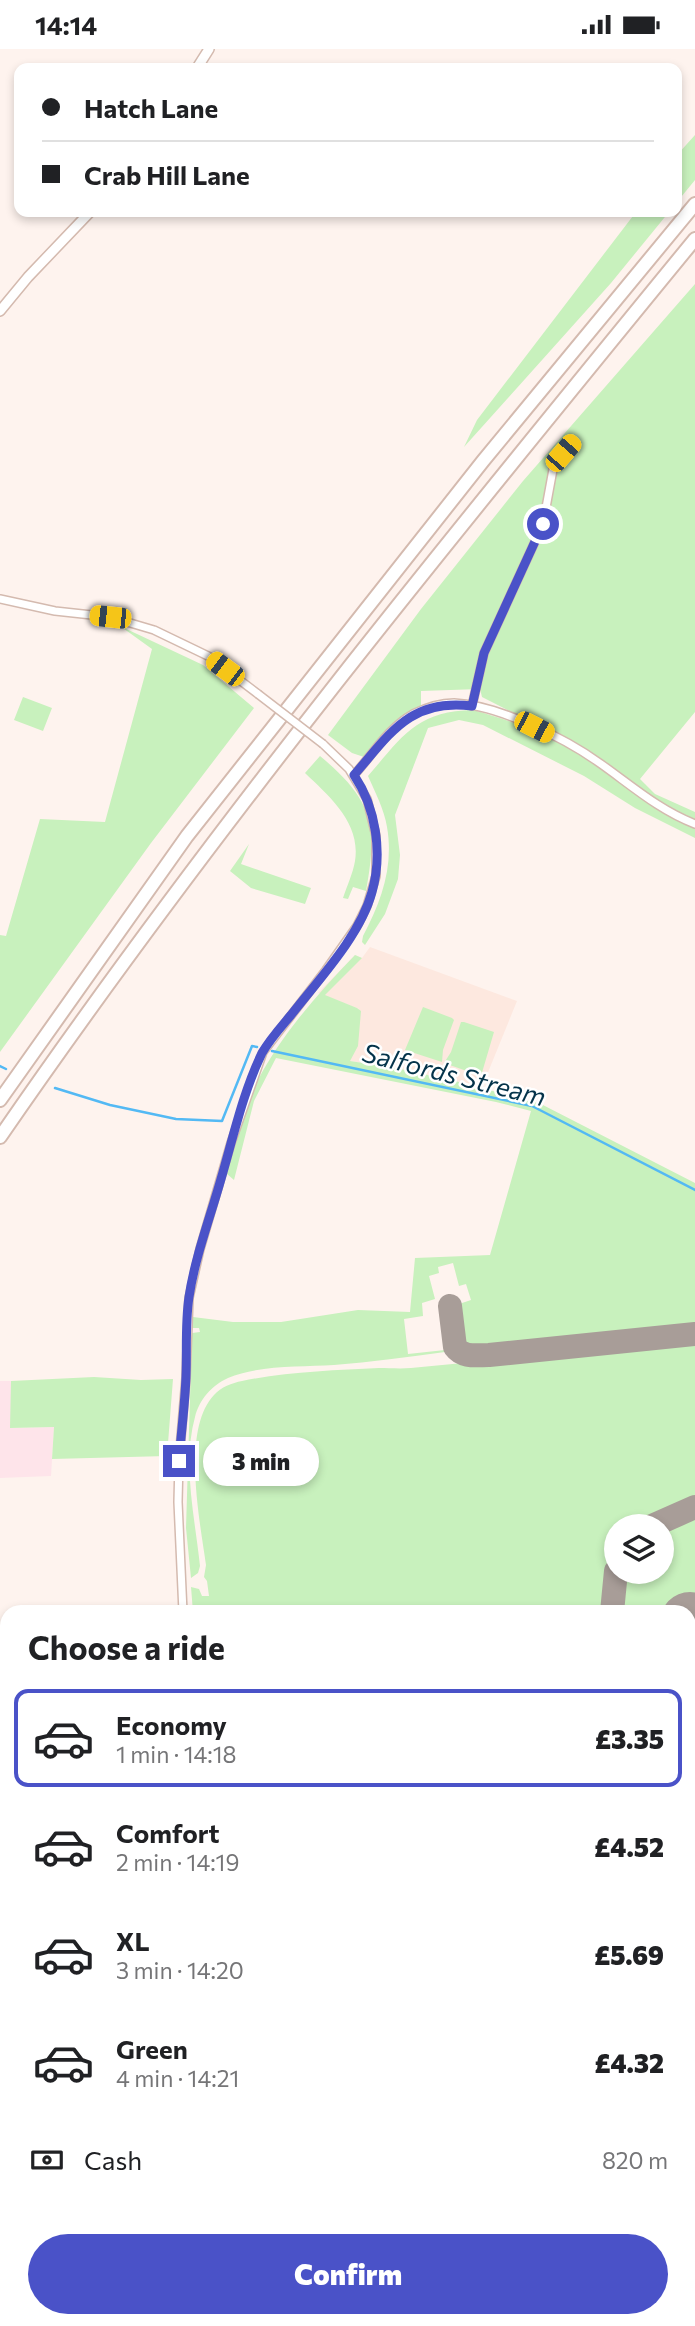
<!DOCTYPE html>
<meta charset="utf-8">
<style>
body{margin:0;font-family:Commissioner,sans-serif;background:#f2f2f2;color:#202124;height:100vh;display:flex;flex-direction:column;font-size:26px;white-space:nowrap}
*{box-sizing:border-box;margin:0}
p{font-size:23px;color:#757577}
.icon{flex:none;width:38px;height:38px;fill:none;stroke:currentColor;stroke-width:2;stroke-linecap:round;stroke-linejoin:round}
.map{position:relative;flex:1;overflow:hidden}
.sheet{position:absolute;left:0px;top:1556px;width:696px;height:723px;display:flex;flex-direction:column;background:#fff;border-radius:21px 21px 0 0;box-shadow:0 4px 10px #0003}
.sheet>*{flex:none}
.banner{position:absolute;left:14px;top:14px;width:668px;height:154px;border-radius:14px;box-shadow:0 4px 10px #0003;display:grid;align-content:center;height:154px;padding:0 28px;background:#fff}
.controls{position:absolute;left:604px;top:1465px;display:grid;gap:14px}
.controls a{display:grid;place-items:center;width:70px;height:70px;border-radius:50%;background:#fff;box-shadow:0 4px 10px #0003;font-size:35px}
.end{position:absolute;width:32px;height:32px;margin:-16px;border:9px solid #4a52c8;background:#fff;box-shadow:0 0 0 4px #fff}
.from{border-radius:50%}
.bubble{position:absolute;height:49px;border-radius:24px;background:#fff;box-shadow:0 4px 10px #0003;font-size:23px;font-weight:800;line-height:49px;text-align:center}
.car{position:absolute;width:21px;height:42px;margin:-21px -10px;border-radius:9px;box-shadow:0 0 5px 2px #0007;background:linear-gradient(#f5c518 24%,#345 0 40%,#f5c518 0 76%,#345 0 86%,#f5c518 0)}
.banner b{display:flex;align-items:center;gap:24px;height:66px;font-size:26px}
.banner b+b{border-top:2px solid #e0e0e0}
.banner i{width:18px;height:18px;background:#202124}
ul{padding:0;list-style:none}
li{display:flex;align-items:center;gap:21px;height:98px;margin:0 14px 10px;padding:0 14px;border:4px solid transparent;border-radius:14px}
li div{flex:1}
li b{display:block;font-size:26px}
li em{font-style:normal;font-weight:800}
li.on{border-color:#4a52c8}
li>.icon{width:63px;height:63px;stroke-width:1.5}
h2{padding:0 28px;font-size:32px;line-height:84px}
.pay{display:flex;align-items:center;gap:18px;height:77px;padding:0 28px;font-size:26px}
.pay p{margin-inline-start:auto}
.action{display:flex;gap:14px;margin-top:auto;padding:14px 28px}
.action a{flex:1;height:80px;border-radius:42px;background:#4a52c8;color:#fff;font-size:28px;font-weight:800;line-height:80px;text-align:center}
.status{display:flex;justify-content:space-between;align-items:center;height:49px;padding:0 35px;background:#fff;direction:ltr}
.status svg{height:19px;fill:currentColor}
.map>svg:first-child{display:block}
.commercial{fill:#fee4ea}
.built{fill:#fde8df}
.green{fill:#c8f1bd}
.lines{fill:none;stroke-linecap:round;stroke-linejoin:round}
.stream{stroke:#53b9f4;stroke-width:2.5}
.taxiway{stroke:#a89d98;stroke-width:24}
.runway{stroke:#a89d98;stroke-width:60}
.minor-casing{stroke:#d4baaf;stroke-width:10}
.tertiary-casing{stroke:#d4baaf;stroke-width:12}
.motorway-casing{stroke:#d4baaf;stroke-width:16}
.minor{stroke:#fff;stroke-width:7}
.tertiary{stroke:#fff;stroke-width:9}
.motorway{stroke:#fff;stroke-width:12}
.minor-bridge-casing{stroke:#d4baaf;stroke-width:10;stroke-linecap:butt}
.minor-bridge{stroke:#fff;stroke-width:7}
.route{stroke:#4a52c8;stroke-width:9}
.labels{text-anchor:middle;stroke-width:5;stroke-linejoin:round;paint-order:stroke}
.water-label{font-size:26px;font-style:italic;fill:#04334a;stroke:#fff}
</style>
<div class="status"><b>14:14</b><svg viewBox="0 0 49 12"><path d="M0 12V9h3v3zM5 12V6h3v6zM10 12V3h3v9zM15 12V0h3v12zM26 1h20v11H26zM47 4h2v5h-2z"/></svg></div>
<div class="map">
<svg width="695" height="2277" viewBox="0 0 695 2277">
<rect width="100%" height="100%" fill="#fef3ee"/>
<path class="commercial" d="M0,1332h11v47l43,-1 -3,49 -51,2z"/>
<path class="built" d="M370,898l147,54 -35,86 -86,-19 -46,-7 9,-52 -41,-16 37,-38 7,3z"/>
<path class="green" d="M695,86v45l-18,22v-47z
M636,163h33l-58,71 -147,164 13,-27z
M695,235v428l-55,67 15,15 40,18v8l-39,-19 -61,-46 -113,-58 -2,-8 -59,2v15c-23,10 -43,31 -57,51l-12,-4 -24,-18 93,-126 102,-128z
M120,577l83,39 51,43 -103,135 -151,209v-117l6,1 34,-117 65,3 47,-173z
M23,648l29,11 -9,23 -29,-11z
M473,661c40,11 83,27 118,52 34,24 64,50 104,66v10l-60,-30 -51,-32 -101,-51 -24,-5 -31,8 -33,87 5,40 -2,24 -13,35 -20,31 -3,-3 1,-6c18,-34 31,-69 24,-109 -3,-18 -12,-35 -19,-51 34,-39 48,-65 105,-66z
M320,707c53,44 58,69 46,135l-13,-4 -5,12 -5,-1c4,-12 10,-25 12,-37 6,-38 -25,-64 -50,-88z
M249,795l-8,20 70,24 -6,16 -54,-16 -21,-17z
M355,906l7,3 -37,37 32,13 4,3 -3,35 -8,15 46,7 86,19 33,12 24,4 156,80v146l-110,12 -120,8 -6,-45 12,-4 -5,-16 -7,2 -6,-23 -15,4 1,6 -10,3 6,23 -13,4 1,13 -19,3 4,35 37,-4v2c-37,5 -74,10 -111,13 -33,2 -76,0 -106,13 -16,7 -29,22 -33,39 -13,47 0,101 5,149l-2,7 -7,5 -5,-50 6,-195 8,-1 -1,-4h-7l1,-11 40,5h48l77,-12 52,2 5,-54 75,-3 41,-144 -35,-9 -220,-44 -22,43 -20,79 -7,-6c4,-17 8,-35 13,-52 22,-66 68,-118 115,-167z
M423,958l29,11 2,2 -11,30 -1,12 -37,-12z
M461,973h3l30,10 -13,44 -37,-13 7,-11z
M695,1290v162l-59,25h-20v25l-10,37 -1,24h-412l-2,-25 8,2 3,7h7l-2,-15 -3,-4 2,-12c-6,-44 -25,-135 8,-170 7,-8 18,-12 28,-14 43,-9 93,-11 137,-13 10,0 21,1 32,0 94,-9 189,-19 284,-29z
M94,1328l47,3 32,-1 -6,77 -115,3 2,-32 -44,1 1,-47z
M695,1466v274l-5,-3v-174h-72v-18l5,-22 39,-1v-42z"/>
<g class="lines">
<path class="stream" d="M272,1002l260,55 163,84
M0,1017l6,3
M55,1039l55,17 66,14 46,2 30,-75 5,1
M690,1804l5,2"/>
<path class="taxiway" d="M450,1257l5,41c8,11 22,8 34,8l206,-21
M652,1477l43,-19
M612,1563l4,-41
M690,1684l5,1
M690,1743l5,3"/>
<path class="runway" d="M690,1573l5,1"/>
<defs>
<path id="minor" d="M0,550l55,12 55,6 44,13 54,26 50,38
M472,657l12,-53 59,-129 11,-60 18,-22
M354,726c19,-21 34,-47 59,-61 12,-6 27,-11 41,-11 44,2 111,35 147,61 31,22 58,46 94,60
M183,1563l-5,-110 1,-41 7,-83 3,-80 11,-49 31,-106 32,-91 63,-82 31,-44 10,-20 9,-30v-40l-9,-37 -18,-30 -26,-25
M194,2272l1,5"/>
<path id="tertiary" d="M197,19l12,-19
M0,262l28,-34 62,-65"/>
<path id="motorway" d="M0,1051l187,-264 296,-375 212,-257
M0,1088c215,-312 455,-605 695,-898"/>
</defs>
<use href="#minor" class="minor-casing"/>
<use href="#tertiary" class="tertiary-casing"/>
<use href="#motorway" class="motorway-casing"/>
<use href="#minor" class="minor"/>
<use href="#tertiary" class="tertiary"/>
<use href="#motorway" class="motorway"/>
<defs>
<path id="minor-bridge" d="M258,645l65,50"/>
</defs>
<use href="#minor-bridge" class="minor-bridge-casing"/>
<use href="#minor-bridge" class="minor-bridge"/>
</g>
<g class="lines">
<path class="route" d="M179,1412c2,-28 6,-56 7,-85 1,-26 -1,-53 3,-79 6,-40 21,-79 32,-118 12,-41 22,-87 41,-126 8,-14 19,-26 29,-38 28,-36 69,-79 81,-123 11,-39 4,-84 -18,-117 36,-41 56,-77 118,-69l12,-53 59,-129"/>
</g>
<g class="labels">
<g class="water-label">
<text transform="translate(454 1026) rotate(14)" y="9">Salfords Stream</text>
</g>
</g>
</svg>
<div class="controls">
<a><svg class="icon" aria-label="layers" viewBox="0 0 24 24"><path d="M12 4l9 5-9 5-9-5zM3 14l9 5 9-5"/></svg></a>
</div>
<i class="end from" style="left:543px;top:475px"></i>
<i class="end" style="left:179px;top:1412px"></i>
<div class="bubble" style="left:203px;top:1388px;width:116px">3 min</div>
<i class="car" style="left:563px;top:404px;rotate:41deg"></i>
<i class="car" style="left:110px;top:568px;rotate:276deg"></i>
<i class="car" style="left:225px;top:620px;rotate:307deg"></i>
<i class="car" style="left:534px;top:678px;rotate:117deg"></i>
<div class="banner">
<b><i class="from"></i>Hatch Lane</b>
<b><i></i>Crab Hill Lane</b>
</div>
<section class="sheet">
<h2>Choose a ride</h2>
<ul>
<li class="on"><svg class="icon" aria-label="car" viewBox="0 0 24 24"><path d="M5 17H2v-5l4-1 3-4h7l3 4 3 1v5h-3M9 17h6M6 11h13"/><circle cx="7" cy="17" r="2"/><circle cx="17" cy="17" r="2"/></svg><div><b>Economy</b><p>1 min · 14:18</p></div><em>£3.35</em></li>
<li><svg class="icon" aria-label="car" viewBox="0 0 24 24"><path d="M5 17H2v-5l4-1 3-4h7l3 4 3 1v5h-3M9 17h6M6 11h13"/><circle cx="7" cy="17" r="2"/><circle cx="17" cy="17" r="2"/></svg><div><b>Comfort</b><p>2 min · 14:19</p></div><em>£4.52</em></li>
<li><svg class="icon" aria-label="car" viewBox="0 0 24 24"><path d="M5 17H2v-5l4-1 3-4h7l3 4 3 1v5h-3M9 17h6M6 11h13"/><circle cx="7" cy="17" r="2"/><circle cx="17" cy="17" r="2"/></svg><div><b>XL</b><p>3 min · 14:20</p></div><em>£5.69</em></li>
<li><svg class="icon" aria-label="car" viewBox="0 0 24 24"><path d="M5 17H2v-5l4-1 3-4h7l3 4 3 1v5h-3M9 17h6M6 11h13"/><circle cx="7" cy="17" r="2"/><circle cx="17" cy="17" r="2"/></svg><div><b>Green</b><p>4 min · 14:21</p></div><em>£4.32</em></li>
</ul>
<div class="pay"><svg class="icon" aria-label="cash" viewBox="0 0 24 24"><path d="M3 7h18v10H3z"/><circle cx="12" cy="12" r="2"/></svg>Cash<p>820 m</p></div>
<div class="action"><a>Confirm</a></div>
</section>
</div>
